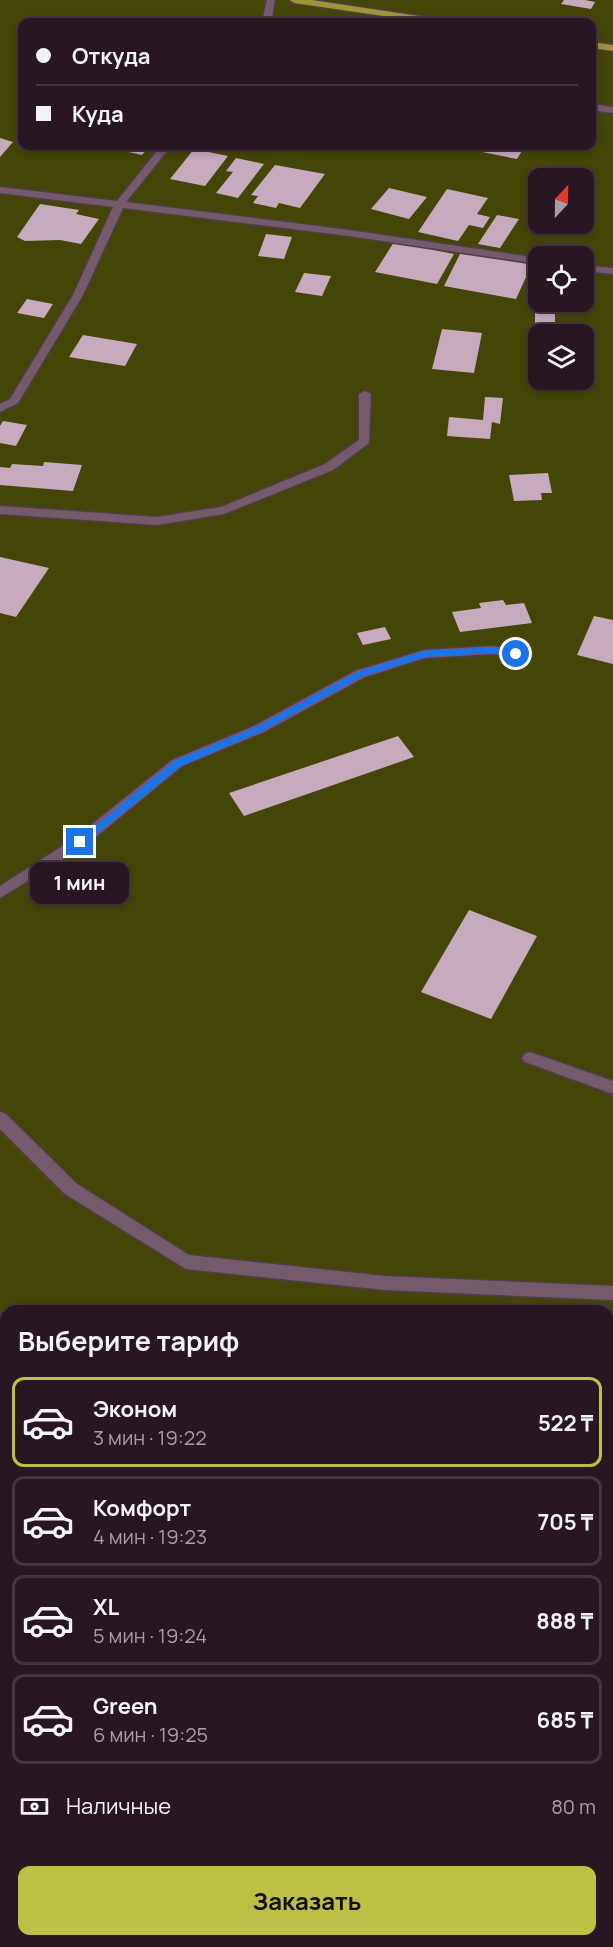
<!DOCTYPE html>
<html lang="ru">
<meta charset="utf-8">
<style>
body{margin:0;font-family:Manrope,sans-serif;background:#342430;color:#f1f3f6;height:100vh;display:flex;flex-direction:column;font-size:22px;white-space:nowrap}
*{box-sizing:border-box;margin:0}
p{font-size:20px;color:#a59fa6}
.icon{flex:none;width:33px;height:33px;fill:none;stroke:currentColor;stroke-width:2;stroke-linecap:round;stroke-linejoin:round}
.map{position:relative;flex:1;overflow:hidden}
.side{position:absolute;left:0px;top:1305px;width:614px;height:642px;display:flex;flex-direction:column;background:#281723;border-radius:18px 18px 0 0;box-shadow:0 3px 9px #0003,0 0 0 2px #443641}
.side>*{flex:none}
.top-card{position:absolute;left:18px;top:18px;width:578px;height:132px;border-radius:12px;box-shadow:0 3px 9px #0003,0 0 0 2px #443641;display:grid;align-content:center;height:132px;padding:0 18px;background:#281723}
.needle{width:39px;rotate:22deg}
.tools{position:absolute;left:528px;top:168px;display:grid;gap:12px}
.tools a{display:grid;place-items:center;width:66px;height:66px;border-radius:12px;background:#281723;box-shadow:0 3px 9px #0003,0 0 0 2px #443641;font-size:30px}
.end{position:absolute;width:27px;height:27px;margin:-14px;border:8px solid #1a73e8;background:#fff;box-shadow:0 0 0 3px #fff}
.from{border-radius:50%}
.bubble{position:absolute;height:42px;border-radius:12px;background:#281723;box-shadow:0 3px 9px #0003,0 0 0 2px #443641;font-size:20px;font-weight:700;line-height:42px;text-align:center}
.top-card b{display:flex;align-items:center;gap:21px;height:57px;font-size:22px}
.top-card b+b{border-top:2px solid #443641}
.top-card i{width:15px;height:15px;background:#f1f3f6}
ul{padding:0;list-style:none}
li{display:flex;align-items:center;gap:18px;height:90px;margin:0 12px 9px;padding:0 6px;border:3px solid #443641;border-radius:12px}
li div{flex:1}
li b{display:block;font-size:22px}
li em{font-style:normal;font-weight:700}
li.current{border-color:#bcc044}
li>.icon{width:54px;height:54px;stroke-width:1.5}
h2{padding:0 18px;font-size:27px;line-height:72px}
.pay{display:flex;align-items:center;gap:15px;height:66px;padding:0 18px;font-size:22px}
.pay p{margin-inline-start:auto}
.button{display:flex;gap:12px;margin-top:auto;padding:12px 18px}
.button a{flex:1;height:69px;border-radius:12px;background:#bcc044;color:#111;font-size:24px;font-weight:700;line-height:69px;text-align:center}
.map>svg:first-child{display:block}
.green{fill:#444607;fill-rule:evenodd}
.building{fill:#c8aabe}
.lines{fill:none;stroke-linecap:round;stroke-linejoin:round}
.street-casing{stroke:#4f3d4a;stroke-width:3}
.primary-casing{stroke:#4f3d4a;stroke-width:3}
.street{fill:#755a6c;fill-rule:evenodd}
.primary{fill:#9e9537;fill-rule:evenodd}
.route{fill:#1a73e8}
</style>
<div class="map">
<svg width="613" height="1947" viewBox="0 0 613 1947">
<rect width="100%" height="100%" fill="#351f2f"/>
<path class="green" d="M0,0h613v1947h-613zM22,22h569v124h-569zM538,178h46v46h-46zM538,256h46v46h-46zM538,334h46v46h-46zM6,1311h602v630h-602z"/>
<path class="building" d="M564,0h21l10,2 -4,7 -30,-5z
M0,138l13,4 -13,15z
M101,146h49l-8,9z
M486,146h39l-8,13 -35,-7z
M194,149l34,7 -23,30 -35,-7z
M236,158l28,6 -26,34 -22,-5 17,-21 -7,-1z
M275,165l50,9 -25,34 -21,-5 -3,5 -23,-5 5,-7 -7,-1z
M389,188l38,9 -18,22 -38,-10z
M447,189l41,9 -11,16 13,3 -7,11 -14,-3 -11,16 -40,-9z
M40,204l39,6 -3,4 23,5 -18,25 -21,-4 -35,1 -8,-4z
M497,215l22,4 -19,29 -22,-4z
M266,234l26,3 -8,22 -26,-3z
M394,242l60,12 -17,30 -62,-12z
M461,252l71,12 -16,35 -72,-13z
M304,273l27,3 -9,20 -27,-4z
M535,273h3v26h-7z
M27,299l26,5 -9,14 -27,-5z
M535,308h20v19l-20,-1z
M442,329l40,4 -8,40 -42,-4z
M83,335l54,9 -12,22 -56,-9z
M485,397l18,1 -3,26 -8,-2 -2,17 -43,-3 2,-19 34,3z
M3,421l24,4 -11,21 -16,-3v-17z
M44,462l38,3 -9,26 -73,-6v-18l10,1 2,-4 31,2z
M548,473l4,20h-11l1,7 -28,1 -5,-26z
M0,557l49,11 -33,49 -16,-4z
M503,600l3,5 18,-2 8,20 -72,9 -8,-20 29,-4 -2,-5z
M594,616l19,4v44l-36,-9z
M385,627l6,12 -28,6 -6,-12z
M398,736l16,21 -170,59 -15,-23z
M469,910l68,26 -46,83 -70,-27z"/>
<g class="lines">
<defs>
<path id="street" d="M267,0h8l-4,22h-9z
M591,104l22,3v6l-22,-3z
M161,146h10l-45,56 223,28 189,28v6l-189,-28 -226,-28 -40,87 -65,108 -18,9v-8l10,-5 63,-104 40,-88 -113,-14v-6l117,14z
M584,265l29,3v6l-29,-3z
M365,391l6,3 -2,49 -36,27 -109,44 -67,11 -157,-11v-8l157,11 64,-10 104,-43 34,-24v-46z
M492,646l24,4 7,4 -7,4 -24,-4 -67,4 -60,19 -101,55 -82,34 -97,80 -85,52v-12l75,-48 97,-78 82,-34 101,-55 69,-21z
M530,1052l83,29v13l-88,-32 -3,-4 3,-4z
M0,1112l6,2 71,70 112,71 196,21 228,10v14l-228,-10 -199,-21 -121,-75 -65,-65z"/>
<path id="primary" d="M290,0h22l127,19 5,3h-20l-130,-19z
M591,42l22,3v6l-22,-3z"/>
</defs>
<use href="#street" class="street-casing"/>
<use href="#primary" class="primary-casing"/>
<use href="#street" class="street"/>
<use href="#primary" class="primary"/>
</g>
<path class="route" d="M492,647l24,4 4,3 -4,3 -24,-4 -67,4 -62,19 -101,55 -81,35 -97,78h-7l-1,-2 98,-81 82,-34 101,-55 67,-21z"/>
</svg>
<div class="tools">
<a><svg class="needle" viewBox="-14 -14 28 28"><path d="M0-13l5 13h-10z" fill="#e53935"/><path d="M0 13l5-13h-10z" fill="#a59fa6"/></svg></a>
<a><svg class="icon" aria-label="locate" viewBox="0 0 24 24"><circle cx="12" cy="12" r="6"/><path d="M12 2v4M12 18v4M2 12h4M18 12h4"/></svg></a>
<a><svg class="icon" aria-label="layers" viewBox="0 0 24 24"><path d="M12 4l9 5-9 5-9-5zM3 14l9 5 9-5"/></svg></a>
</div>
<i class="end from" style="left:516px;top:654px"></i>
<i class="end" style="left:80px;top:842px"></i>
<div class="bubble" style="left:30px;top:862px;width:99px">1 мин</div>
<div class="top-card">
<b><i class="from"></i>Откуда</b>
<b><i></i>Куда</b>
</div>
<section class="side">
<h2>Выберите тариф</h2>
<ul>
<li class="current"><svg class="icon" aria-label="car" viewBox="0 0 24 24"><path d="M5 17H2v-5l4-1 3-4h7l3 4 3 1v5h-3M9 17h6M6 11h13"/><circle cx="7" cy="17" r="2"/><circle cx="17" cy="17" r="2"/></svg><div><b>Эконом</b><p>3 мин · 19:22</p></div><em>522 ₸</em></li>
<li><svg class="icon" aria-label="car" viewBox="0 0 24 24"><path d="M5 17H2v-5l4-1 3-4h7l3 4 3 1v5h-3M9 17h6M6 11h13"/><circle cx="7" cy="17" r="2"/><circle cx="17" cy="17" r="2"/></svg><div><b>Комфорт</b><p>4 мин · 19:23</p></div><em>705 ₸</em></li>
<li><svg class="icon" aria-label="car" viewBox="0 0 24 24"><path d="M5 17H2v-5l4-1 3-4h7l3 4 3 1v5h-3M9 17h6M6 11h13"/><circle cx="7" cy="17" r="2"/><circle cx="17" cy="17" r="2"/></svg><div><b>XL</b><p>5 мин · 19:24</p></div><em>888 ₸</em></li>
<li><svg class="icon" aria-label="car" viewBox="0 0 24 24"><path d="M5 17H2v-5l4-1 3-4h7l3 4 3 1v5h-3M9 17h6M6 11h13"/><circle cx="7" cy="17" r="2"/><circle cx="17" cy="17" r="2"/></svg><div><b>Green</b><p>6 мин · 19:25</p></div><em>685 ₸</em></li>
</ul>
<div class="pay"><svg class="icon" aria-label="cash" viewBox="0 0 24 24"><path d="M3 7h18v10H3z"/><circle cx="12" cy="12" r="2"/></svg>Наличные<p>80 m</p></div>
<div class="button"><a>Заказать</a></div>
</section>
</div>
